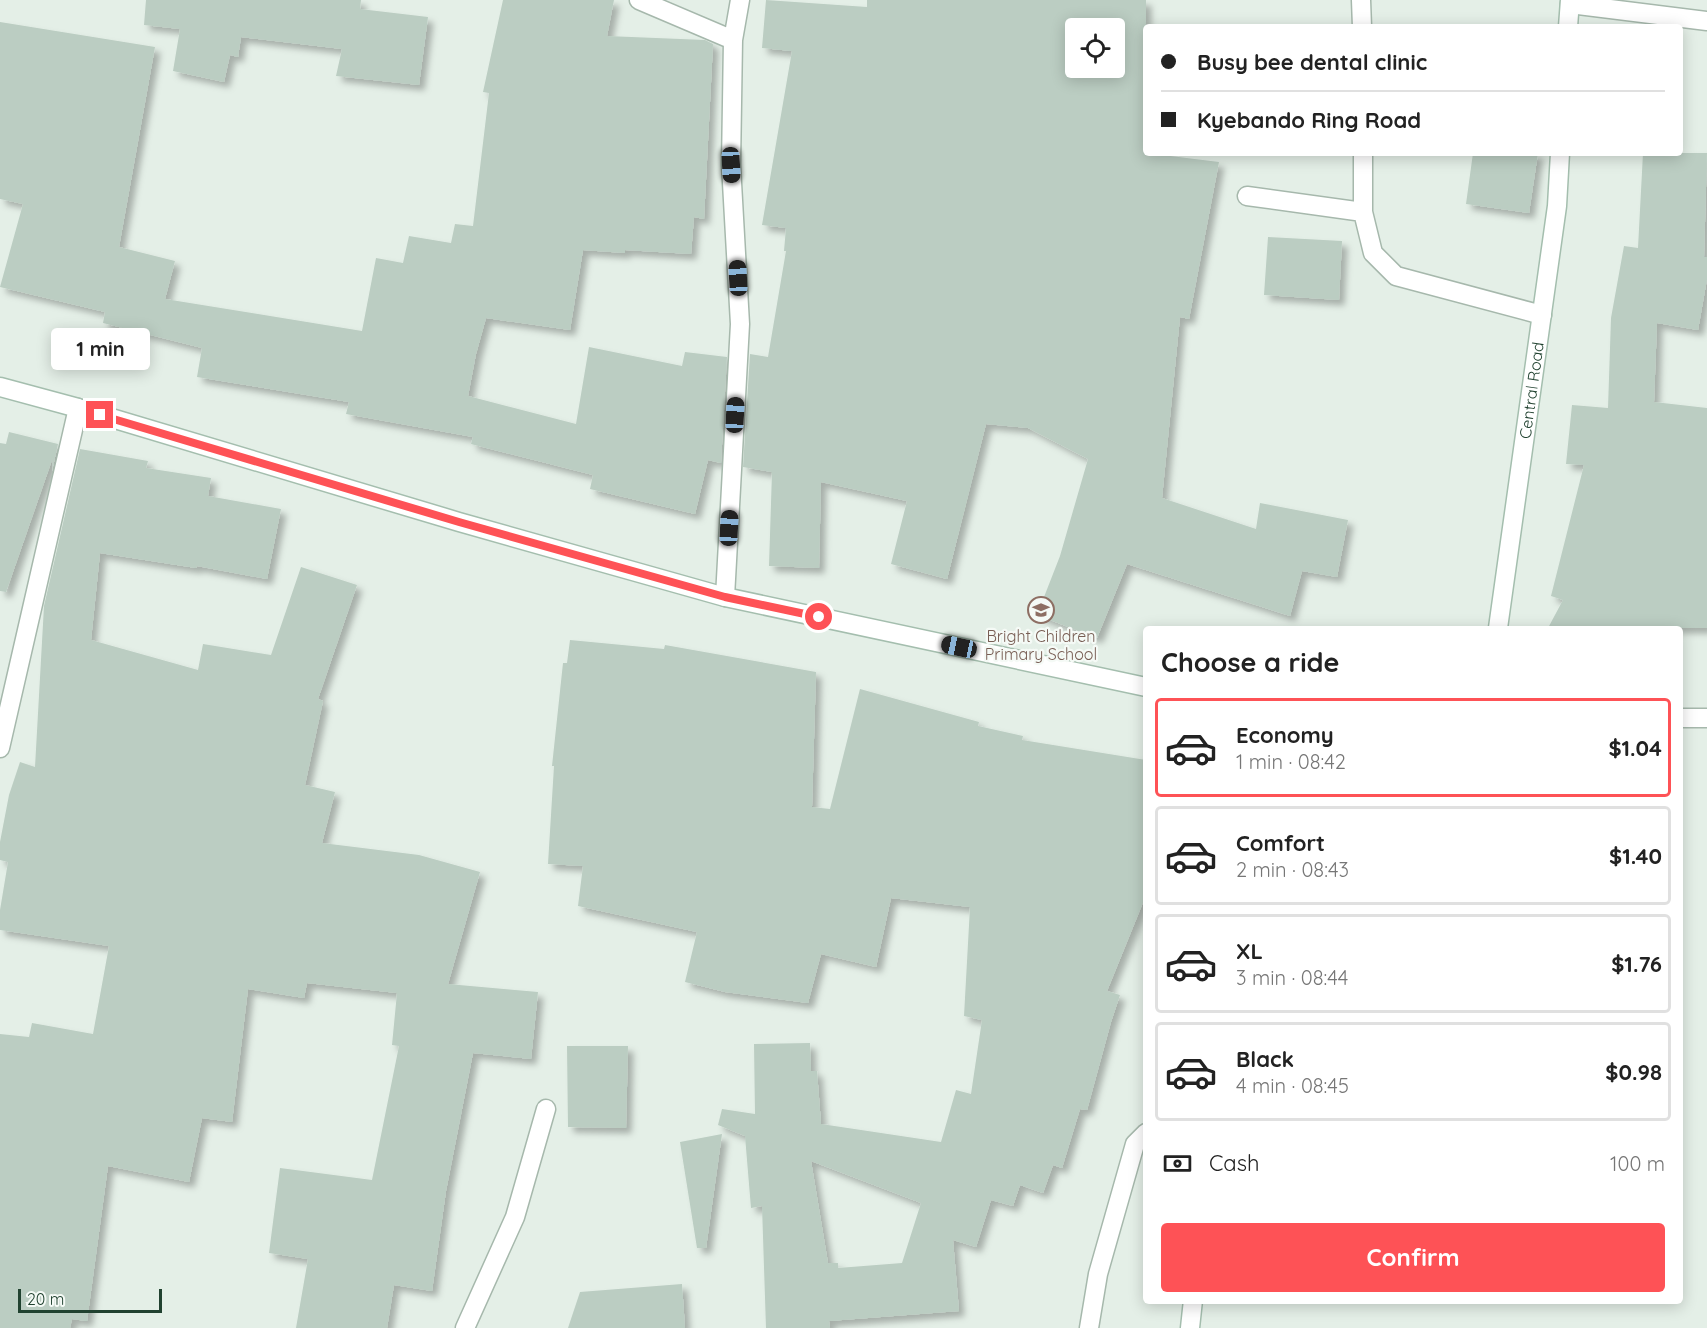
<!DOCTYPE html>
<meta charset="utf-8">
<style>
body{margin:0;font-family:Quicksand,sans-serif;background:#f6f6f6;color:#222;height:100vh;display:flex;flex-direction:column;font-size:22px;white-space:nowrap}
*{box-sizing:border-box;margin:0}
p{font-size:20px;color:#767676}
.icon{flex:none;width:33px;height:33px;fill:none;stroke:currentColor;stroke-width:2;stroke-linecap:round;stroke-linejoin:round}
.map{position:relative;flex:1;overflow:hidden}
.panel{position:absolute;left:1143px;top:626px;width:540px;height:678px;display:flex;flex-direction:column;background:#fff;border-radius:6px;box-shadow:0 3px 15px #0003}
.panel>*{flex:none}
.top-card{position:absolute;left:1143px;top:24px;width:540px;height:132px;border-radius:6px;box-shadow:0 3px 15px #0003;display:grid;align-content:center;height:132px;padding:0 18px;background:#fff}
.buttons{position:absolute;left:1065px;top:18px;display:grid;gap:12px}
.buttons a{display:grid;place-items:center;width:60px;height:60px;border-radius:6px;background:#fff;box-shadow:0 3px 15px #0003;font-size:30px}
.scale{position:absolute;left:18px;bottom:15px;width:144px;box-sizing:border-box;padding-left:6px;border:3px solid #214230;border-top:0;font-size:16px;line-height:21px;white-space:nowrap;color:#214230;-webkit-text-stroke:4px #f5faf6;paint-order:stroke}
.end{position:absolute;width:27px;height:27px;margin:-14px;border:8px solid #fe5256;background:#fff;box-shadow:0 0 0 3px #fff}
.from{border-radius:50%}
.bubble{position:absolute;height:42px;border-radius:6px;background:#fff;box-shadow:0 3px 15px #0003;font-size:20px;font-weight:800;line-height:42px;text-align:center}
.car{position:absolute;width:18px;height:36px;margin:-18px -9px;border-radius:8px;box-shadow:0 0 4px 2px #0007;background:linear-gradient(#222 24%,#8ab4d8 0 40%,#222 0 76%,#8ab4d8 0 86%,#222 0)}
.top-card b{display:flex;align-items:center;gap:21px;height:57px;font-size:22px}
.top-card b+b{border-top:2px solid #e0e0e0}
.top-card i{width:15px;height:15px;background:#222}
ul{padding:0;list-style:none}
li{display:flex;align-items:center;gap:18px;height:99px;margin:0 12px 9px;padding:0 6px;border:3px solid #e0e0e0;border-radius:6px}
li div{flex:1}
li b{display:block;font-size:22px}
li em{font-style:normal;font-weight:800}
li.current{border-color:#fe5256}
li>.icon{width:54px;height:54px;stroke-width:1.5}
h2{padding:0 18px;font-size:27px;line-height:72px}
.pay{display:flex;align-items:center;gap:15px;height:66px;padding:0 18px;font-size:22px}
.pay p{margin-inline-start:auto}
.action{display:flex;gap:12px;margin-top:auto;padding:12px 18px}
.action a{flex:1;height:69px;border-radius:6px;background:#fe5256;color:#fff;font-size:24px;font-weight:800;line-height:69px;text-align:center}
.map>svg:first-child{display:block}
.building{fill:#bbcdc2;fill-rule:evenodd;filter:url(#shadow)}
.lines{fill:none;stroke-linecap:round;stroke-linejoin:round}
.lane-casing{stroke:#a6b8ac;stroke-width:21}
.street-casing{stroke:#a6b8ac;stroke-width:21}
.secondary-casing{stroke:#a4beae;stroke-width:21}
.lane{stroke:#fff;stroke-width:18}
.street{stroke:#fff;stroke-width:18}
.secondary{stroke:#fff;stroke-width:18}
.route{stroke:#fe5256;stroke-width:8}
.labels{text-anchor:middle;stroke-width:4.5;stroke-linejoin:round;paint-order:stroke}
.street-label{font-size:16px;fill:#214230;stroke:#f5faf6}
.education-label{font-size:16px;fill:#785e54;stroke:#f5faf6}
</style>
<div class="map">
<svg width="1707" height="1328" viewBox="0 0 1707 1328">
<defs>
<filter id="shadow"><feDropShadow dx="5.5" dy="5.5" stdDeviation="3" flood-color="#0004"/></filter>
</defs>
<rect width="100%" height="100%" fill="#e4efe7"/>
<path class="building" d="M146,0h215l-1,9 68,8 -9,68 -83,-9 6,-27 -101,-12 -3,20 -8,-2 -6,27 -51,-11 7,-42 -36,-4z
M503,0h111l-7,36 98,4 8,4 -9,175 -10,-2 -3,37 -66,-4v3l-42,-3 -13,80 -84,-12 -10,36 -8,42 108,28 13,-77 93,19 3,-14 42,5 -6,106 -13,-3 -13,54 -105,-25 3,-14 -122,-31 2,-7 -127,-23 3,-12 -152,-25 5,-29 -99,-25 2,-11 -105,-25 23,-83 -23,-5v-177l155,25 -36,200 56,14 -10,38 197,32 14,-73 27,5 6,-27 42,7 4,-19 18,2 16,-133 -6,-1z
M766,0l101,7v-7h279v153l73,9 -30,157 -9,-2 -18,181 94,31 4,-26 88,17 -11,57 -35,-6 -12,45 -163,-52 -30,74 -60,-23 23,-59 28,-97 -60,-31 -42,-4 -39,155 -56,-15 16,-63 -86,-19 -2,86 -50,-2 3,-94 -29,-5 7,-113 18,3 18,-106h-2l2,-23 -24,-3 30,-174 -30,-3zM1076,28h38v40h-38z
M1473,153h65l-9,60 -63,-9z
M1643,153h64l-3,104h3v22l-9,51 -41,-7 -3,79 53,6v220h-159l15,-28 -12,-4 33,-131 -18,-1 6,-59 36,3 3,-90 13,-72 14,2z
M1268,237l74,4 -3,59 -75,-5z
M9,432l49,12 -6,27 1,-14 -47,135 -6,-1v-148l6,1z
M80,449l68,12 -2,7 65,10 -3,18 73,13 -14,70 -70,-13 -1,2 -96,-15 -9,87 107,30 5,-26 68,11 30,-88 56,18 -39,114 5,2 -18,84 30,7 -13,51 97,12 61,17 -32,112 90,8 -7,67 -58,-6 -27,138 -14,100 -38,-6 -7,43h-91l12,-69 -39,-6 11,-85 92,12 27,-134 -7,-1 5,-52 -90,-10 -3,15 -56,-9 -16,133 -30,-4 -13,64 -81,-16 -21,155 -15,-2 -2,9h-70v-294l29,3 3,-14 61,11 16,-88 -109,-16v-20l8,-48 -8,-2v-18l9,-47 11,-33 15,5 9,-161z
M570,640l94,9 1,-4 151,27 -4,135 18,2 30,-120 119,33 -1,4 45,10 -1,4 124,20v135l-39,96 13,4 -9,27 -24,88 -7,-1 -18,59 -9,-3 -10,28 -23,-8 -7,21 -22,-6 -15,47 -23,-7 6,71 -130,10 1,7h-64l-4,-122 -11,2 -6,-72 -27,-11 4,-16 33,5 -1,-70 56,-1 1,28h6l4,53 120,18 15,-52 15,4 11,-74 -18,-4 6,-109 -79,-9 -15,69 -55,-13 -13,49 -83,-11 -40,-10 12,-50 -119,-26 5,-40 -35,-2 6,-98h-2l11,-103h4zM811,1161l110,42 -19,60 -64,5v-5h-10z
M567,1046h61l-2,82 -58,-1z
M722,1134l-16,114h-9l-17,-106z
M682,1284l3,44h-117l12,-36z"/>
<g class="lines">
<defs>
<path id="lane" d="M1361,0l1,27
M1570,4l137,17
M1363,153v59l10,41 23,23 146,39
M1247,196l116,16"/>
<path id="street" d="M639,0l94,40
M725,597l15,-273 -9,-159 2,-125 7,-40
M1680,718h27
M0,748l78,-340
M465,1328l50,-111 31,-108
M1089,1328l9,-54 37,-130 11,-11"/>
<g id="secondary">
<path d="M1568,27l2,-27"/>
<path d="M0,387l78,21 381,114 266,75 421,90"/>
<path id="s1" d="M1498,628l59,-422 3,-53"/>
<path d="M1190,1328l3,-28"/>
</g>
</defs>
<use href="#lane" class="lane-casing"/>
<use href="#street" class="street-casing"/>
<use href="#secondary" class="secondary-casing"/>
<use href="#lane" class="lane"/>
<use href="#street" class="street"/>
<use href="#secondary" class="secondary"/>
</g>
<g class="lines">
<path class="route" d="M100,415l359,107 266,75 94,20"/>
</g>
<defs>
<symbol id="school-ring" viewBox="-11 -11 22 22"><circle r="9.5" fill="#f5faf6" stroke="#8d6e63" stroke-width="1.5"/><path d="M0-5L7-2L0 1L-7-2ZM-4 1L0 2.5L4 1V4Q0 6-4 4Z" fill="#8d6e63"/></symbol>
</defs>
<g fill-rule="evenodd">
<use href="#school-ring" x="1026" y="595" width="30" height="30"/>
</g>
<g class="labels">
<g class="street-label">
<text dy="6" stroke="none"><textPath href="#s1" startOffset="240">Central Road</textPath></text>
</g>
<g class="education-label">
<text x="1041" y="642">Bright Children<tspan x="1041" dy="18">Primary School</tspan></text>
</g>
</g>
</svg>
<div class="buttons">
<a><svg class="icon" aria-label="locate" viewBox="0 0 24 24"><circle cx="12" cy="12" r="6"/><path d="M12 2v4M12 18v4M2 12h4M18 12h4"/></svg></a>
</div>
<div class="scale">20 m</div>
<i class="end from" style="left:819px;top:617px"></i>
<i class="end" style="left:100px;top:415px"></i>
<div class="bubble" style="left:51px;top:328px;width:99px">1 min</div>
<i class="car" style="left:731px;top:165px;rotate:177deg"></i>
<i class="car" style="left:738px;top:278px;rotate:357deg"></i>
<i class="car" style="left:735px;top:415px;rotate:3deg"></i>
<i class="car" style="left:729px;top:528px;rotate:3deg"></i>
<i class="car" style="left:959px;top:647px;rotate:282deg"></i>
<div class="top-card">
<b><i class="from"></i>Busy bee dental clinic</b>
<b><i></i>Kyebando Ring Road</b>
</div>
<section class="panel">
<h2>Choose a ride</h2>
<ul>
<li class="current"><svg class="icon" aria-label="car" viewBox="0 0 24 24"><path d="M5 17H2v-5l4-1 3-4h7l3 4 3 1v5h-3M9 17h6M6 11h13"/><circle cx="7" cy="17" r="2"/><circle cx="17" cy="17" r="2"/></svg><div><b>Economy</b><p>1 min · 08:42</p></div><em>$1.04</em></li>
<li><svg class="icon" aria-label="car" viewBox="0 0 24 24"><path d="M5 17H2v-5l4-1 3-4h7l3 4 3 1v5h-3M9 17h6M6 11h13"/><circle cx="7" cy="17" r="2"/><circle cx="17" cy="17" r="2"/></svg><div><b>Comfort</b><p>2 min · 08:43</p></div><em>$1.40</em></li>
<li><svg class="icon" aria-label="car" viewBox="0 0 24 24"><path d="M5 17H2v-5l4-1 3-4h7l3 4 3 1v5h-3M9 17h6M6 11h13"/><circle cx="7" cy="17" r="2"/><circle cx="17" cy="17" r="2"/></svg><div><b>XL</b><p>3 min · 08:44</p></div><em>$1.76</em></li>
<li><svg class="icon" aria-label="car" viewBox="0 0 24 24"><path d="M5 17H2v-5l4-1 3-4h7l3 4 3 1v5h-3M9 17h6M6 11h13"/><circle cx="7" cy="17" r="2"/><circle cx="17" cy="17" r="2"/></svg><div><b>Black</b><p>4 min · 08:45</p></div><em>$0.98</em></li>
</ul>
<div class="pay"><svg class="icon" aria-label="cash" viewBox="0 0 24 24"><path d="M3 7h18v10H3z"/><circle cx="12" cy="12" r="2"/></svg>Cash<p>100 m</p></div>
<div class="action"><a>Confirm</a></div>
</section>
</div>
